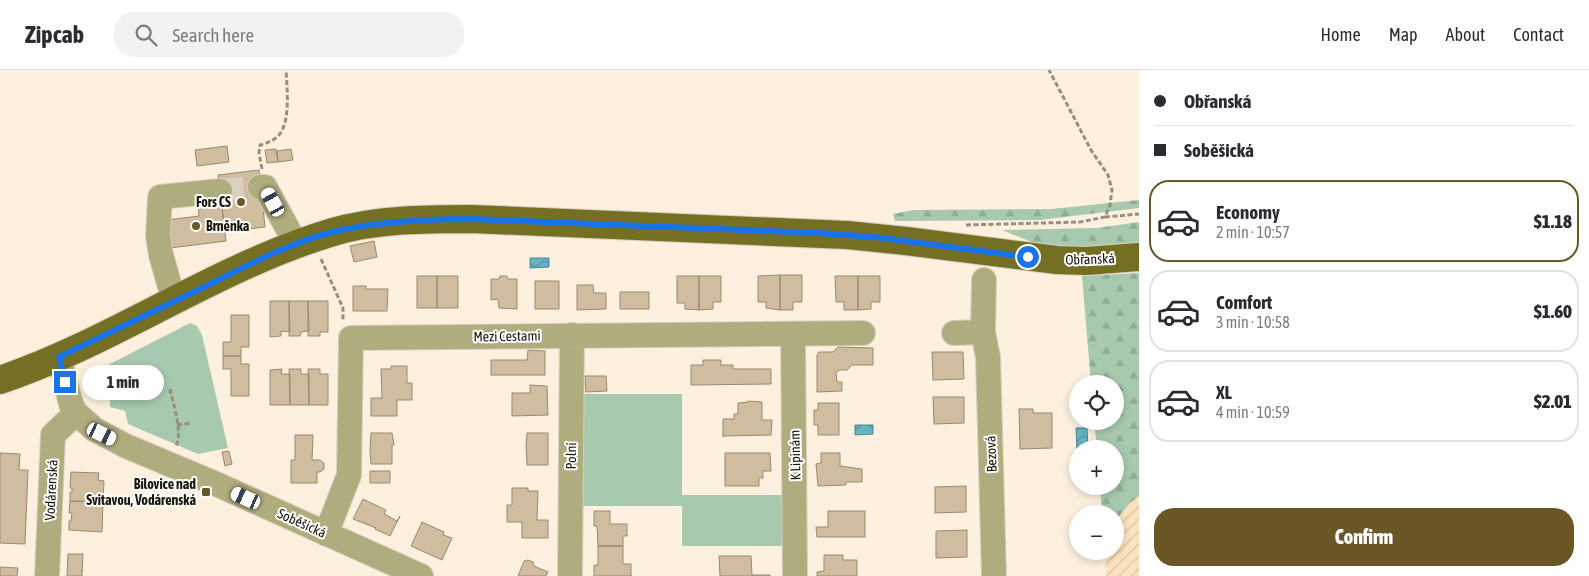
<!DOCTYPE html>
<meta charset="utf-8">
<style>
body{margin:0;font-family:"Asap Condensed",sans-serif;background:#f2f2f3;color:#2b2b33;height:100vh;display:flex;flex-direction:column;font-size:19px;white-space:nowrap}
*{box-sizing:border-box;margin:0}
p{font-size:16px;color:#7c7c81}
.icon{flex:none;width:28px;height:28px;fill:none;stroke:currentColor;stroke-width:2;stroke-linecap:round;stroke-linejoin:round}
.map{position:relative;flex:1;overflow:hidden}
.details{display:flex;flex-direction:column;background:#fff;width:450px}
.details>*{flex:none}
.top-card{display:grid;align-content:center;height:110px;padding:0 15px;background:#fff}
.controls{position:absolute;left:1069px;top:305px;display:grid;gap:10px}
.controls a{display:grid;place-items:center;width:55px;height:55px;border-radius:50%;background:#fff;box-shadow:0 2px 8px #0003;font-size:25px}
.end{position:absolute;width:22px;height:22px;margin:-11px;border:6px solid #1a73e8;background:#fff;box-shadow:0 0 0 2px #fff}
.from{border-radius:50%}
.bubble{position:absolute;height:35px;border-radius:18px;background:#fff;box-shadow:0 2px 8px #0003;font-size:16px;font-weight:800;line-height:35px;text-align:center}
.car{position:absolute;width:15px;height:30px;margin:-15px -8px;border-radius:6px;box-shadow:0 0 4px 1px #0007;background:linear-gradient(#fff 24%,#345 0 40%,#fff 0 76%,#345 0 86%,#fff 0)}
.top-card b{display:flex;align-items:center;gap:18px;height:48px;font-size:19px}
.top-card b+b{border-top:1px solid #e1e1e2}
.top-card i{width:12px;height:12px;background:#2b2b33}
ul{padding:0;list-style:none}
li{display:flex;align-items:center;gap:15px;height:82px;margin:0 10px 8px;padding:0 5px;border:2px solid #e1e1e2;border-radius:20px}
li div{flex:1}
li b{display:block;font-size:19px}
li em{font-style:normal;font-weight:800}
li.current{border-color:#6b5625}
li>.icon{width:45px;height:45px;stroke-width:1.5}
.button{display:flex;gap:10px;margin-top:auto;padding:10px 15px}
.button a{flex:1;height:58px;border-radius:20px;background:#6b5625;color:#fff;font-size:20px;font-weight:800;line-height:58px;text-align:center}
header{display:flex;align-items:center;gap:30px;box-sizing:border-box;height:70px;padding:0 25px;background:#fff;border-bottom:1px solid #e1e1e2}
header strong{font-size:24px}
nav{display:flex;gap:28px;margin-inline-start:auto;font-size:18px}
.search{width:350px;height:45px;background:#f2f2f3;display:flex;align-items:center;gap:12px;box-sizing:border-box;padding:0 18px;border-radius:20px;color:#7c7c81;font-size:19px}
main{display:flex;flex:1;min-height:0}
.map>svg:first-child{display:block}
.industrial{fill:url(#industrial-furrows)}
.green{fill:#a7c9ae}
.forest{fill:url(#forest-firs)}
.water{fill:url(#water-waves);stroke:#4f858c}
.building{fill:#d0bda0;stroke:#9b896e}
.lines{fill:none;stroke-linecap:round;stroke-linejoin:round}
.minor-tunnel{stroke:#dbcfbf;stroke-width:24;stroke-dasharray:24 12;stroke-linecap:butt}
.minor-casing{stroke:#d9cdbd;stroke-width:26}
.major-casing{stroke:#d9cdbd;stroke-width:30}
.path{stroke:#988e80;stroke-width:3;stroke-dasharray:5 2.5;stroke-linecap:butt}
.minor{stroke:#afac7d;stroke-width:24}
.major{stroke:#756f23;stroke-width:28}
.route{stroke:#1a73e8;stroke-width:6}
.poi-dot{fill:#6b5625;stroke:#fff;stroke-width:2}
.labels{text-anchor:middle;stroke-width:4;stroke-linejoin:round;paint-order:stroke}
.poi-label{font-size:14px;font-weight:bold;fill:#1c150a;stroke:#fff;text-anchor:end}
.street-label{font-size:14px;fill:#1c150a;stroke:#fff}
</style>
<header>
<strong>Zipcab</strong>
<div class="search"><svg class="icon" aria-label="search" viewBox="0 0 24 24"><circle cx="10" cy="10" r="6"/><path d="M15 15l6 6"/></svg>Search here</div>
<nav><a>Home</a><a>Map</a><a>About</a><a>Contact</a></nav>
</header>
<main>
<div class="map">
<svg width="1139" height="506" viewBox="0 0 1139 506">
<defs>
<pattern id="industrial-furrows" width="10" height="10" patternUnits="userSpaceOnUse" patternTransform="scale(1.25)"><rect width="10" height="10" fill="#fce3bf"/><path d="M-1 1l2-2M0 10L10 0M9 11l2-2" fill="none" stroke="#d7c2a3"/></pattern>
<pattern id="forest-firs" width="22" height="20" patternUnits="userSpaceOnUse" patternTransform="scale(1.25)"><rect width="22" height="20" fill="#a7c9ae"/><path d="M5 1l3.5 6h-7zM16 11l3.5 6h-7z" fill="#8fac94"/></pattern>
<pattern id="water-waves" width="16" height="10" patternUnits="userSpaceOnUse" patternTransform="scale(1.25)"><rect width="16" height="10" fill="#65b5c4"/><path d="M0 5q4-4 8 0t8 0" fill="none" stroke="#52929d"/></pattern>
</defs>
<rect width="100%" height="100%" fill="#fdf0df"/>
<path class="industrial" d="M1139,426v80h-33l-1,-25h10v-30l15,-18z"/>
<path class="green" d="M190,253l7,3 5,9 26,113 -30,6 -70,-30 -3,-13 -15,-4v-9l-11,-24 5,-7z
M581,324h101v101h102v51h-102v-40h-102z"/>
<path class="forest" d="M1139,130v8l-99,12 -145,1 -2,-7 20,-4 138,-1z
M1139,152v26l-90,1 -47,-19 95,-2z
M1139,203v223l-9,7 -15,18v-7h-13l-2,-28h15v-37h-18l-3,-28h21v-37h-24l-9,-108z"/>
<path class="water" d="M530,188h19v9l-19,1z
M855,355h18v9l-18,1z
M1076,358h11l1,20 -11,1z"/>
<path class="building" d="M227,76l2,16 -32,4 -2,-16z
M276,79l2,13 -11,1 -2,-13z
M291,79l2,11 -15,2 -1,-11z
M259,100l6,57 -40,5 -7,-57z
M221,129l5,42 -56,7 -4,-28 33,-4 -1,-14z
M374,171l3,16 -23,5 -4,-16z
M780,205h22v27h-9v8h-13z
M780,205v35l-14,-2v-6h-8v-26z
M417,206h20v32h-20z
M437,206h21v32h-21z
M500,206h7l1,3h9v30l-18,-1 -1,-9 -7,1v-21h8z
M677,206h22v34l-14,-1v-6h-8z
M699,206h22v26h-8v7l-14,1z
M835,206h23v34h-14v-8h-8z
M858,206h22v26h-9v7l-13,1z
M535,211h24v28h-24z
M577,215h16l1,8h12v16l-29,1z
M353,216h13v3h22l-1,22h-34z
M620,222h29v17h-29z
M270,231h19l1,31 -9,-1v5l-11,1z
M289,231h19l1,30 -8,1 -1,4h-11z
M308,231h20v31h-8v4h-12z
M231,245h18v32h-8v9h-18v-14h8z
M838,277l35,1v17h-21l-5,5h-8l-3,3 1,9h5v9l-25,1v-37l2,-3h14z
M528,280l17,1v24h-54v-15h36z
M932,282h31l1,27 -31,1z
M223,286h18v8h8v32h-18v-27h-8z
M703,290h18v5h12v4h38v15l-80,1v-20h12z
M391,296h16v17h5v17h-15v16h-26v-18h11l-1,-29h10z
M282,299l-1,5h9v31h-20v-35z
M289,299h12v5h8v31h-19z
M308,299h12v5h8v31h-19z
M585,306h21l1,15 -21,1z
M530,315l17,1 1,29 -36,1v-23h18z
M933,327h31v26l-30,1z
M748,331l14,1v18h10l-1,15 -48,1v1v-18h11v-5h4v-11l10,-1z
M818,333h21v32h-21v-10h-4v-15h4z
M1019,339h14v4h19v35l-32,1z
M371,363h21l2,12h-2v19h-21l-1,-13z
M527,363h21v32h-21l-1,-20z
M295,365h18l-1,25h8l4,3v6l-4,3h-3v11h-26v-23h4z
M229,381l3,13 -7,2 -3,-14z
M0,383l20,1 -1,16h9l-3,74 -25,-1z
M725,383h45l1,18h-8v7h-4v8h-34z
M821,383h19v13l22,3v13h-16v3l-28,1 -2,-22 5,-1z
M370,401h20v12h-20z
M71,402l28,1 -1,7 6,1 -1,21 -33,-1v-9h2v-4h-2z
M966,416v26l-31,1v-26z
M512,418h16v3h10l-1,29h11v18h-26v-16h-15v-17h5z
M363,429l23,11 -2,4 13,7 3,-5 -10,20 -15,-7 1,-1 -23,-9z
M70,431l33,1 -1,30 -33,-2v-9h2l1,-8h-3z
M594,441h16v13h17v12h-4v10h-25l-1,-20h-3z
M828,441h37v26h-48l-1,-10h12z
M422,452l22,10 -1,3 9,3 -10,22 -31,-14z
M967,460v27l-31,1v-27z
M598,476h25v18h8v12h-37v-11h4z
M68,484h15l-1,22h-15z
M824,485h19v5h14v16h-40v-4l7,-1z
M719,486h32l1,19h18v1h-50z
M528,490l5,2 1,4 14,6 -2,4h-28l6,-15z
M0,497l18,1 -1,8h-17z"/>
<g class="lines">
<path class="minor-tunnel" d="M220,121l40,-4"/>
<defs>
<path id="minor" d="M260,117h5l31,57
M984,210l-1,52 5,25 6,219
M174,231l-13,-46 -3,-19 2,-39 60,-6
M954,263l29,-1
M793,264l2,242
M59,287l12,47 5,9 18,16 32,17 88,37 207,93
M326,464l23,-59 2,-137 512,-5
M47,506l6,-141 23,-22
M570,506l2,-241"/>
<path id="major" d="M0,310c115,-39 216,-113 333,-148 44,-13 93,-13 139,-13l375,16 59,6 151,19 29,1 53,-4"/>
</defs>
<use href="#minor" class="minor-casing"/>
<use href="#major" class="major-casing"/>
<path class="path" d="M262,99l-3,-16 1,-8c7,-2 13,-4 18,-9 13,-13 9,-48 8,-66
M1105,147l34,-3
M966,155l114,-3 25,-5 5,-12 2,-15 -4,-15 -17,-25 -42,-80
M321,189l22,49v12
M170,319c3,15 13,43 6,57
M177,355l15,-2"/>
<use href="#minor" class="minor"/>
<use href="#major" class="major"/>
</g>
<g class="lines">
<path class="route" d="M65,312l-6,-25c49,-24 98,-47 147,-71 42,-21 85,-44 130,-55 45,-10 90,-12 136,-12l347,14 55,4 154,20"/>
</g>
<g class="poi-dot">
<circle cx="241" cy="132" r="5"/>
<circle cx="196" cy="156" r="5"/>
<rect x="201" y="417" width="10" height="10" rx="2.5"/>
</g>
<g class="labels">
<g class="poi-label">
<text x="231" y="137">Fors CS</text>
<text x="206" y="161" text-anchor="start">Brněnka</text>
<text x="196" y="419">Bílovice nad<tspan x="196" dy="16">Svitavou, Vodárenská</tspan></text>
</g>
<g class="street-label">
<text transform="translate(1090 189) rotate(-2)" y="5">Obřanská</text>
<text transform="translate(507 266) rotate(-1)" y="5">Mezi Cestami</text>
<text transform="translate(991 384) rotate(-92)" y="5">Bezová</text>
<text transform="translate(795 385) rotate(-91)" y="5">K Lipinám</text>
<text transform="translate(571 386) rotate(-89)" y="5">Polní</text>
<text transform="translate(51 420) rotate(-87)" y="5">Vodárenská</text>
<text transform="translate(302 453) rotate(24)" y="5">Soběšická</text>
</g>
</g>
</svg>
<div class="controls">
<a><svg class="icon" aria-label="locate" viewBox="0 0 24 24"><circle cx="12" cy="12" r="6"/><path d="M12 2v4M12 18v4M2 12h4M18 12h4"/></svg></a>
<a>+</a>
<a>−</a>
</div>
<i class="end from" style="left:1028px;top:187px"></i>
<i class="end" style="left:65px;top:312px"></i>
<div class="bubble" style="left:82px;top:295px;width:82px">1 min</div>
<i class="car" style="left:273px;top:132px;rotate:331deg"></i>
<i class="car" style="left:102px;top:364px;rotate:116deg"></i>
<i class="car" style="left:246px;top:428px;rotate:294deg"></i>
</div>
<section class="details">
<div class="top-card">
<b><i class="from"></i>Obřanská</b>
<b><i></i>Soběšická</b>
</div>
<ul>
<li class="current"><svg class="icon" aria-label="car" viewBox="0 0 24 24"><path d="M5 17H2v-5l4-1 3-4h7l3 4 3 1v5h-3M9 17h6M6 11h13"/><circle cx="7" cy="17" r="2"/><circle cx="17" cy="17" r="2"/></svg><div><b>Economy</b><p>2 min · 10:57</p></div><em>$1.18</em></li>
<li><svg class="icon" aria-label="car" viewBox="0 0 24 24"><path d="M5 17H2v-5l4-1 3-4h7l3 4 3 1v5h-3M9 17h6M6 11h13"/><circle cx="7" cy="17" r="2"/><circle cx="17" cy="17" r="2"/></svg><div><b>Comfort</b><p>3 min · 10:58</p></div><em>$1.60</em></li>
<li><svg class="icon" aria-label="car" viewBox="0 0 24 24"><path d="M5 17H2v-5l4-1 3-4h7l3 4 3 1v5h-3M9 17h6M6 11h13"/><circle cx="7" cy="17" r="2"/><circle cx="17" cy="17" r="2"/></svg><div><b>XL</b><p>4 min · 10:59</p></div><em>$2.01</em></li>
</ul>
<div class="button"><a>Confirm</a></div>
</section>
</main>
